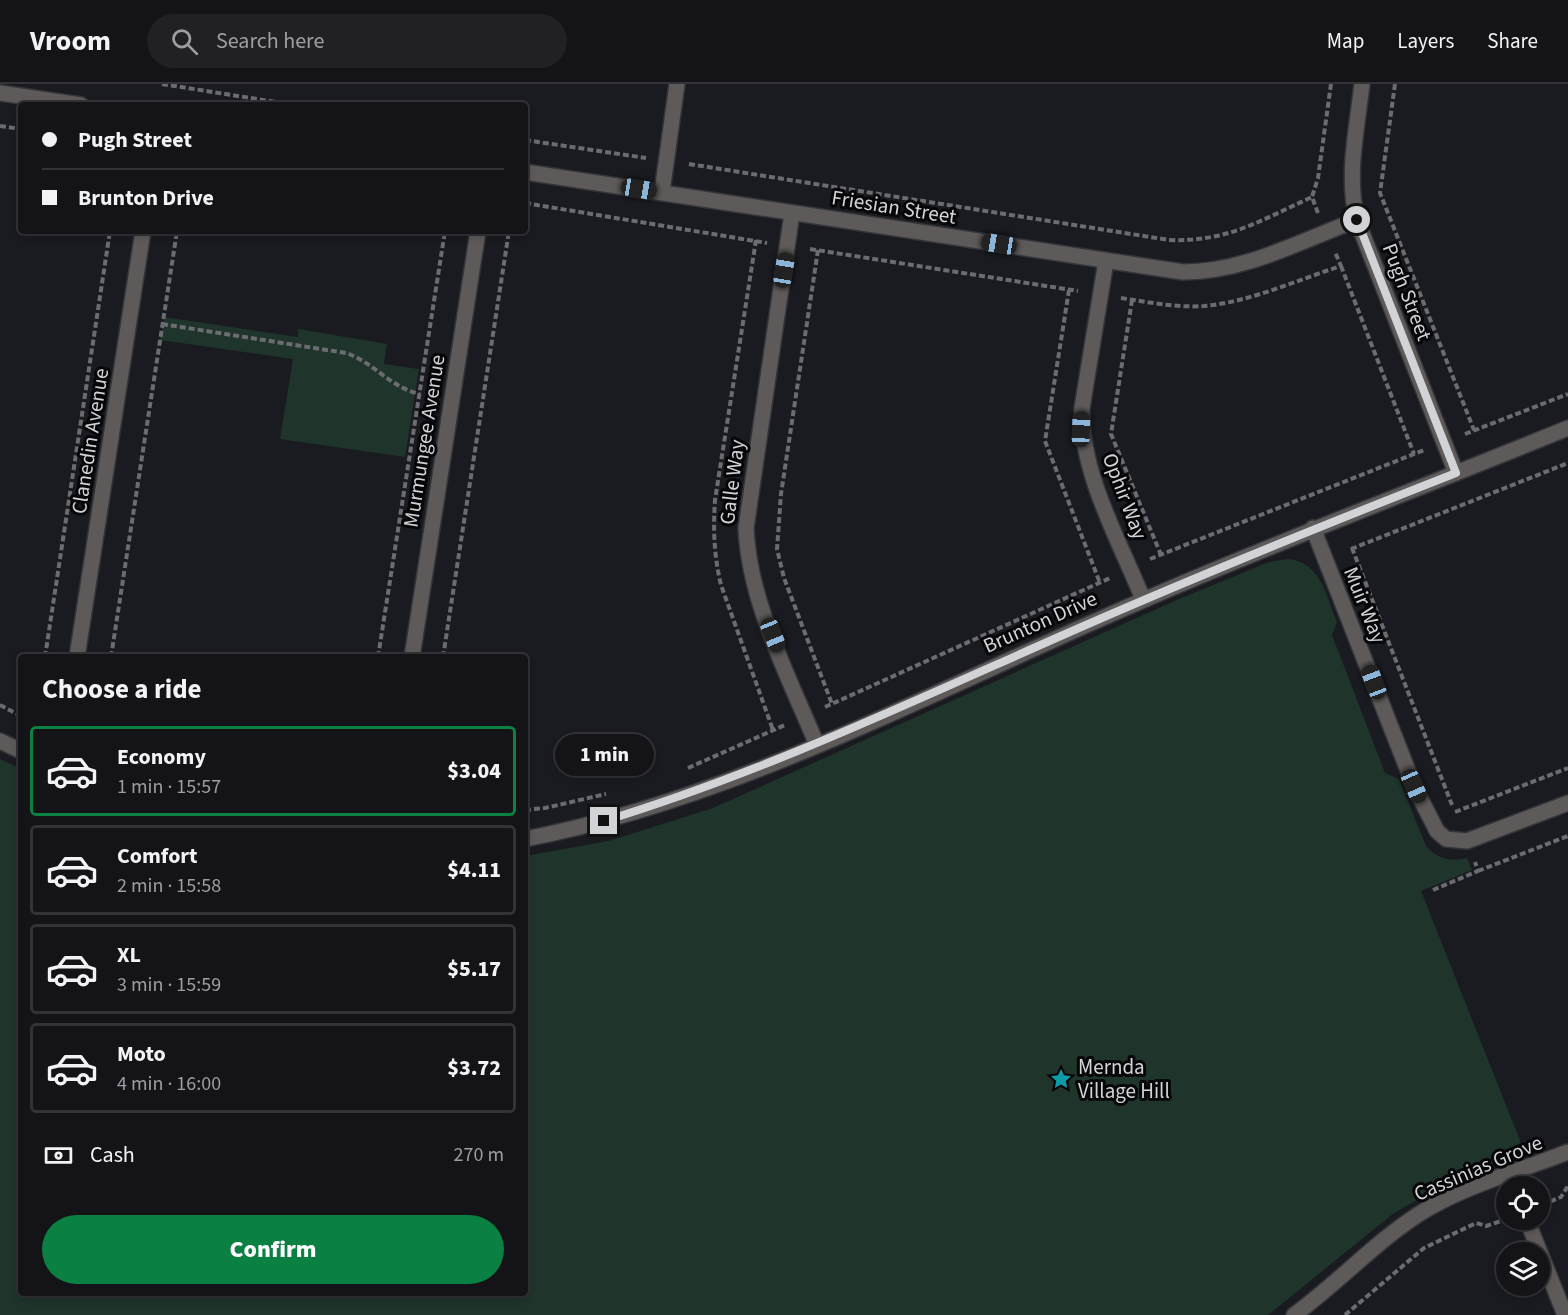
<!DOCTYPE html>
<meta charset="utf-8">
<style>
body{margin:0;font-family:"Source Sans 3",sans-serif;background:#212125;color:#f1f3f6;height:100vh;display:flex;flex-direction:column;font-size:22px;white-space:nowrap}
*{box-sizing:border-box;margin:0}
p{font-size:20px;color:#9d9ea2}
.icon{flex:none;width:33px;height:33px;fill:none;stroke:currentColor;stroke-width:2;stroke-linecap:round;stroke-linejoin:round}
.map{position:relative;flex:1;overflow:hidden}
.side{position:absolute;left:18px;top:570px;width:510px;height:642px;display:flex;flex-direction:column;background:#141418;border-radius:6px;box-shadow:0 3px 9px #0003,0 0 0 2px #333337}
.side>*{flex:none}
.hud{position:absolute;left:18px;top:18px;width:510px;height:132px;border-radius:6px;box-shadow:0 3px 9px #0003,0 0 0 2px #333337;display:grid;align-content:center;height:132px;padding:0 24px;background:#141418}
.fabs{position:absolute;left:1496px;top:1092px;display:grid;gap:12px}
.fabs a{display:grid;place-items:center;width:54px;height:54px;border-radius:50%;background:#141418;box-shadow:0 3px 9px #0003,0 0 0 2px #333337;font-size:30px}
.end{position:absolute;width:27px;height:27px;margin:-14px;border:8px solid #d2d3d7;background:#111;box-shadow:0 0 0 3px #111}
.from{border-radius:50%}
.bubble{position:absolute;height:42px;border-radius:21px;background:#141418;box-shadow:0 3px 9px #0003,0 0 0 2px #333337;font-size:20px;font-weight:800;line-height:42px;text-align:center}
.car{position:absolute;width:18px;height:36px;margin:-18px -9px;border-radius:8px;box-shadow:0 0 4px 2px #0007;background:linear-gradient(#222 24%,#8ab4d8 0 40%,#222 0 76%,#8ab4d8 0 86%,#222 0)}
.hud b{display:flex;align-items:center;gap:21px;height:57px;font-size:22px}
.hud b+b{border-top:2px solid #333337}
.hud i{width:15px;height:15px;background:#f1f3f6}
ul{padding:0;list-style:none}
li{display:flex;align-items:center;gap:18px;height:90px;margin:0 12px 9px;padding:0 12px;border:3px solid #333337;border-radius:6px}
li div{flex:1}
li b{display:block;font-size:22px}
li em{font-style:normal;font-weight:800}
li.current{border-color:#0b8043}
li>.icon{width:54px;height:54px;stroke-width:1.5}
h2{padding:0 24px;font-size:27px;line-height:72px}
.pay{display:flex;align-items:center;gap:15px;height:66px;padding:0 24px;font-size:22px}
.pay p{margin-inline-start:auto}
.primary-button{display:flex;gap:12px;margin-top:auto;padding:12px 24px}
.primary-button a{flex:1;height:69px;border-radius:36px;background:#0b8043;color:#fff;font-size:24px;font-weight:800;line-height:69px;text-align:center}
header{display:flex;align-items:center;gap:36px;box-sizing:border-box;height:84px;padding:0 30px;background:#141418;border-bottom:2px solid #333337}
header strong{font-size:28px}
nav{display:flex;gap:33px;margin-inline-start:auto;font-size:21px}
.search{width:420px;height:54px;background:#212125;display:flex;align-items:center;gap:15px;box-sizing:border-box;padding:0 21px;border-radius:33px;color:#9d9ea2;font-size:22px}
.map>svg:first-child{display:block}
.green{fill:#1f342b}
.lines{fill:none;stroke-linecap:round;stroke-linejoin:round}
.minor-casing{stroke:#34353a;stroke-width:18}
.path{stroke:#6b6c71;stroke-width:4;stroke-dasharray:6 3;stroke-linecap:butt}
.minor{stroke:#5d5a59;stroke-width:15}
.route{stroke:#d2d3d7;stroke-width:8}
.labels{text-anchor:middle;stroke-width:6;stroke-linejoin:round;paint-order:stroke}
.street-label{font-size:21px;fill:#d2d3d7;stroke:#060608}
.poi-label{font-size:21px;fill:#d2d3d7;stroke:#060608;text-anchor:start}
</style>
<header>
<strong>Vroom</strong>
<div class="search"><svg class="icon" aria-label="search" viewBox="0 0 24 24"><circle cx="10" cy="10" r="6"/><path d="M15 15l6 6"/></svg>Search here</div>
<nav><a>Map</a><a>Layers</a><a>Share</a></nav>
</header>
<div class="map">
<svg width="1568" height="1231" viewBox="0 0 1568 1231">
<rect width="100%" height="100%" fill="#1a1b20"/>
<path class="green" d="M164,233l134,20v-8l89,15 -3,20 35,5 -14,88 -125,-18 13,-80 -133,-19z
M1288,475c33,3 38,37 49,63l-5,13 53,138 14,6 27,67c11,13 25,16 41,12l5,12 -51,21 104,262 -83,33 -48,27 -126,102h-1268v-556l21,10v524h504v-437l84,-15 104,-33 466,-209 90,-37z"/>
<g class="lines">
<defs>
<path id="minor" d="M1362,0c-5,45 -16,91 -5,136l99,253
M0,9l81,12
M525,88l658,100c62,0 117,-31 174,-52
M662,108l15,-108
M792,129l-46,315c3,74 43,149 71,217
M1106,177l-24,147c-2,64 37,132 61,191
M1313,444l101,258 23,45 9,8 21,2 101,-38
M77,573l66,-426
M412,573l66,-426
M0,657l21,10
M525,755c201,-39 387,-137 573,-219 155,-69 313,-128 470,-192
M1527,1136l38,95
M1294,1231c43,-31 80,-72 125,-101 44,-28 100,-43 149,-62"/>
</defs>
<use href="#minor" class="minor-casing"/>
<path class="path" d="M162,0l133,21
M1395,0l-15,109 94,237
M0,42l21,3
M525,56l121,18
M689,80l480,76c59,2 90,-19 143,-43
M525,119l242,40
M1318,129l-6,-16 6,-19 13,-94
M756,156l-41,260c-2,29 -1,56 6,85l52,145
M810,165l268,42
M818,166l-37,244 -4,55 7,29 48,126
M1341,182l73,188
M1069,206l-24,151 55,142
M1121,214c27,4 55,10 83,8 46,-4 93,-26 137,-40l-6,-14
M1132,216l-21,134 50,121
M162,240l184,29c27,9 45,35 74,41
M1465,350l103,-40
M1352,464l100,257
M1351,465l217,-86
M1150,475l274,-109
M45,573l65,-426
M111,573l66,-426
M378,573l67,-426
M443,573l66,-426
M0,621l21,11
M825,623l285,-129
M688,684l97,-43
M525,726l20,-2 61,-14
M1455,728l113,-44
M1478,787l90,-35
M1433,806l45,-19 -3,-9
M1542,1121l19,-8 7,-11
M1345,1231l79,-67 52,-25 10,3 18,-6"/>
<use href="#minor" class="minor"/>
</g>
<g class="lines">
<path class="route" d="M604,737c157,-48 301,-116 450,-182 133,-59 267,-113 402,-166l-99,-253"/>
</g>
<defs>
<symbol id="sight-bare" viewBox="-9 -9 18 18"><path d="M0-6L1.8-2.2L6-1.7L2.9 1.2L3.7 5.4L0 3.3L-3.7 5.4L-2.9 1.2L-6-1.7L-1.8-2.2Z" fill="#0f9aa8" stroke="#060608" stroke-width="2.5" paint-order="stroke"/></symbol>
</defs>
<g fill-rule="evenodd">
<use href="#sight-bare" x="1046" y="980" width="30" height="30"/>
</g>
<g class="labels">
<g class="street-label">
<text transform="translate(894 123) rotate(9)" y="7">Friesian Street</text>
<text transform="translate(1407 208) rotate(69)" y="7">Pugh Street</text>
<text transform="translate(90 357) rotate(-81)" y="7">Clanedin Avenue</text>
<text transform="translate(424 357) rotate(-81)" y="7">Murmungee Avenue</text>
<text transform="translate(732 398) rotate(-83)" y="7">Galle Way</text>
<text transform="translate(1125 412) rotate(69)" y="7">Ophir Way</text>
<text transform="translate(1365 521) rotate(68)" y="7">Muir Way</text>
<text transform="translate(1040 538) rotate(-24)" y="7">Brunton Drive</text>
<text transform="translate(1478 1084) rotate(-23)" y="7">Cassinias Grove</text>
</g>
<g class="poi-label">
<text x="1078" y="990">Mernda<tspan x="1078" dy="24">Village Hill</tspan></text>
</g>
</g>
</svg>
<div class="fabs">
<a><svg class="icon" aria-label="locate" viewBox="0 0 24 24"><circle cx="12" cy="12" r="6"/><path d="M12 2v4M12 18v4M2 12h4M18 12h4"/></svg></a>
<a><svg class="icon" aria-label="layers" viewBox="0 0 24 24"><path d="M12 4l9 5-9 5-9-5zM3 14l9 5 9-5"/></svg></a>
</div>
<i class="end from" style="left:1357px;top:136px"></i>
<i class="end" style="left:604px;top:737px"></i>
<div class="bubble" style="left:555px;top:650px;width:99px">1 min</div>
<i class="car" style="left:639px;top:105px;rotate:99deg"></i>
<i class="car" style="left:999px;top:160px;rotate:279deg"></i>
<i class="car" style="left:784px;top:186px;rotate:9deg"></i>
<i class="car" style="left:1081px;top:345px;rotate:2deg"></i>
<i class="car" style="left:773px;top:551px;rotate:158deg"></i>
<i class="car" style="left:1374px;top:598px;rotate:339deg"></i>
<i class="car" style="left:1414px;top:702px;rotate:156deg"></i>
<div class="hud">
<b><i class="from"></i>Pugh Street</b>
<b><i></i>Brunton Drive</b>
</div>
<section class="side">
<h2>Choose a ride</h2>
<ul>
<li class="current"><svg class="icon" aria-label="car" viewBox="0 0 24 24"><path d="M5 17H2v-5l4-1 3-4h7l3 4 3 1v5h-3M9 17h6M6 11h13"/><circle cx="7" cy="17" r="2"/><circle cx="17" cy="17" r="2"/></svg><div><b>Economy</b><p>1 min · 15:57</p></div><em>$3.04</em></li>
<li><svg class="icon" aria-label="car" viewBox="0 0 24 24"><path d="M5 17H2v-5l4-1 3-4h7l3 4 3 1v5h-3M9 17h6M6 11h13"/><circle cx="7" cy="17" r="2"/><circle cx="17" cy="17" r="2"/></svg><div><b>Comfort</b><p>2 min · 15:58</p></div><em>$4.11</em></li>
<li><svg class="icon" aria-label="car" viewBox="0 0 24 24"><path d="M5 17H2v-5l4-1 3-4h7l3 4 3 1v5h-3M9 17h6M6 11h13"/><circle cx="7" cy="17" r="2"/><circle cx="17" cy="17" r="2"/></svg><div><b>XL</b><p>3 min · 15:59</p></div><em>$5.17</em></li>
<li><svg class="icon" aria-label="car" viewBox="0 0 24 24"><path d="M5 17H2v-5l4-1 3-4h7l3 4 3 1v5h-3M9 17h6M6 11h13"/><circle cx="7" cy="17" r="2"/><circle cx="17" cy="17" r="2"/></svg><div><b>Moto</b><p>4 min · 16:00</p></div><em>$3.72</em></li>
</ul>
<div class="pay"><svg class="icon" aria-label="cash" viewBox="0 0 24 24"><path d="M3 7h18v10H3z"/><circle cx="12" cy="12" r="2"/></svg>Cash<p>270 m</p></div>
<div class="primary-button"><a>Confirm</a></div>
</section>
</div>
